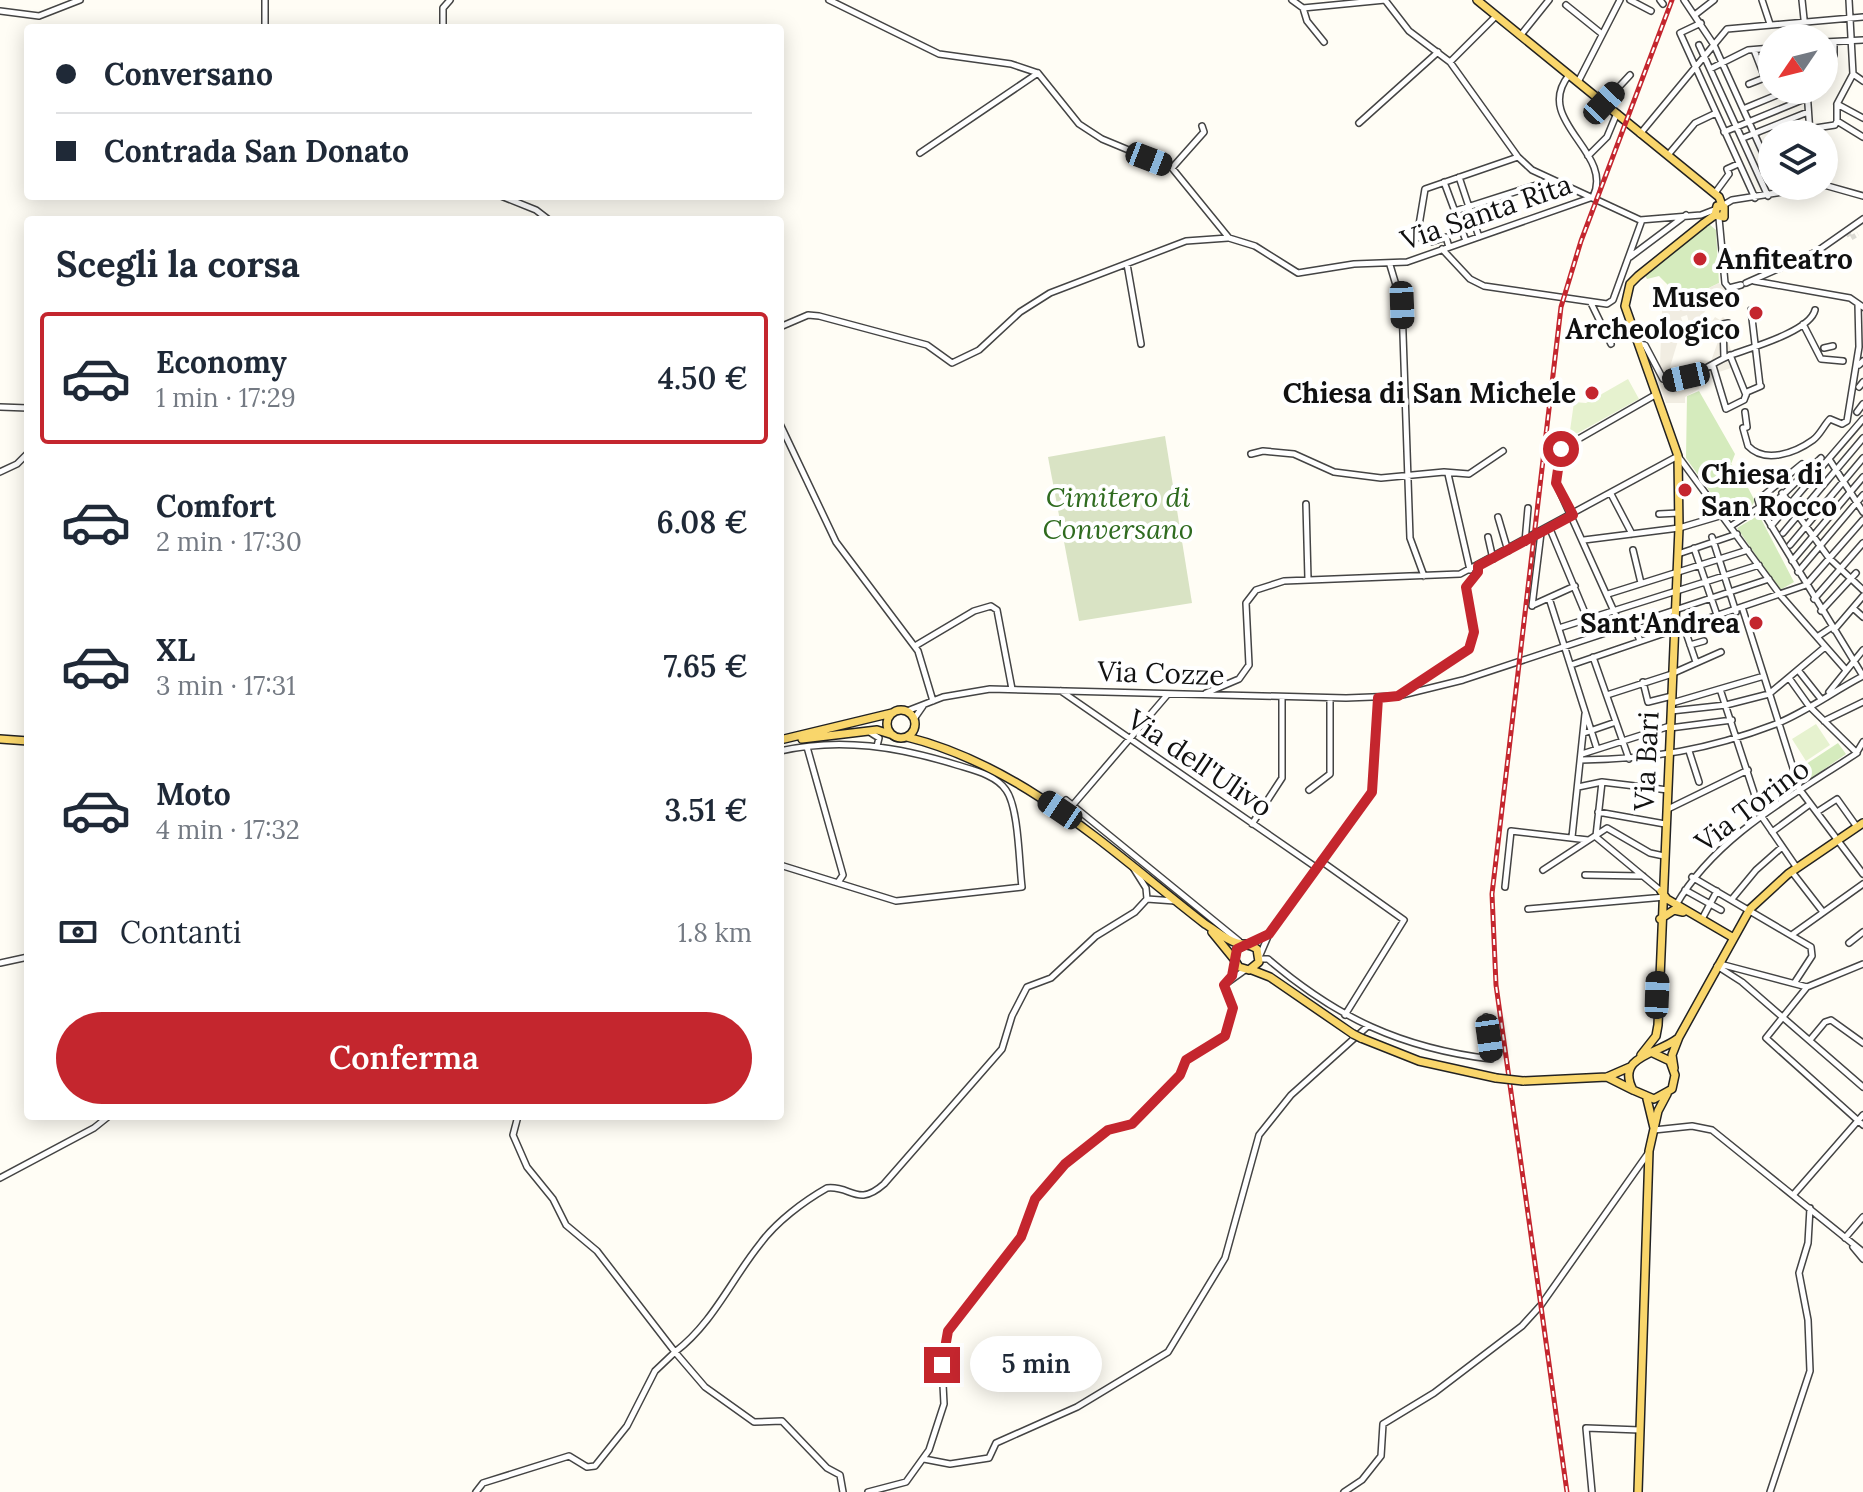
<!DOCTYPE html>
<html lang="it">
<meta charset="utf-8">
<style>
body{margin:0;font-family:Lora,serif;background:#f2f2f3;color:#1f2937;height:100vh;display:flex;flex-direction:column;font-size:30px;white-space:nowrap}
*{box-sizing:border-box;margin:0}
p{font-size:26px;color:#747a83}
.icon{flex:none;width:44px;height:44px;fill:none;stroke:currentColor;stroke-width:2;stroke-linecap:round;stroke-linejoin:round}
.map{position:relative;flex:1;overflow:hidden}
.side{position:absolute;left:24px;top:216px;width:760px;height:904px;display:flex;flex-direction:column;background:#fff;border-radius:8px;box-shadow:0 4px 20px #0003}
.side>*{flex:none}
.guide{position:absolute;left:24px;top:24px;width:760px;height:176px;border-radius:8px;box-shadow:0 4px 20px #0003;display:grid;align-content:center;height:176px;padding:0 32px;background:#fff}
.needle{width:52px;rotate:235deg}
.fabs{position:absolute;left:1758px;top:24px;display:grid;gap:16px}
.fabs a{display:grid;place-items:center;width:80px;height:80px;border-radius:50%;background:#fff;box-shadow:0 4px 20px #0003;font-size:40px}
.end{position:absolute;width:36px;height:36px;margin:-18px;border:10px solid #c4262e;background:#fff;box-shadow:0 0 0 4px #fff}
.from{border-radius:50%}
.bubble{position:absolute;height:56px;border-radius:28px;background:#fff;box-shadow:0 4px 20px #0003;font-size:26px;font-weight:600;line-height:56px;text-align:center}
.car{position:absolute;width:24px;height:48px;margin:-24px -12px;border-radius:10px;box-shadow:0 0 6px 2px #0007;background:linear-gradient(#222 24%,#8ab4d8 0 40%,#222 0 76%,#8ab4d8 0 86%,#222 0)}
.guide b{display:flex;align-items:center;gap:28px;height:76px;font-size:30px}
.guide b+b{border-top:2px solid #e0e1e3}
.guide i{width:20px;height:20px;background:#1f2937}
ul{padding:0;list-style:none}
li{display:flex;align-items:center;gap:24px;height:132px;margin:0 16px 12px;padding:0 16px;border:4px solid transparent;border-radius:8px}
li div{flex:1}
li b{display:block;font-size:30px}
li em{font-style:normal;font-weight:600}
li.selected{border-color:#c4262e}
li>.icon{width:72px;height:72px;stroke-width:1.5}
h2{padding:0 32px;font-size:36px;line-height:96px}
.pay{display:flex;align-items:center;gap:20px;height:88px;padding:0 32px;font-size:30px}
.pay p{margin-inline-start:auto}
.cta{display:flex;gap:16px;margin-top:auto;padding:16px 32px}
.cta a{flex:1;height:92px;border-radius:48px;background:#c4262e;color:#fff;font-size:32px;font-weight:600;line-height:92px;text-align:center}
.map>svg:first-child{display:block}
.green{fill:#d5ebbd}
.cemetery{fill:#d9e3c4}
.pitch{fill:#e6f2cf}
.plaza{fill:#f1ede2}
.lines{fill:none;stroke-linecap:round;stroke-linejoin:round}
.minor-tunnel{stroke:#dbdad3;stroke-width:5;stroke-dasharray:5 2.5;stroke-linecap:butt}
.minor-casing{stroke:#444;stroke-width:8}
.major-casing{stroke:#222;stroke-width:10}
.minor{stroke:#fff;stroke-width:5}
.major{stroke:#f9d66b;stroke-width:7}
.rail-casing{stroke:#c4262e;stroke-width:5}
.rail{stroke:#fff;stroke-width:2;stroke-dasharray:6;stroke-linecap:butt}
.major-bridge-casing{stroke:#222;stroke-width:10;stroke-linecap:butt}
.major-bridge{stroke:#f9d66b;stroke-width:7}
.route{stroke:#c4262e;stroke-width:10}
.poi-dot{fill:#c4262e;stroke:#fff;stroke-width:3}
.labels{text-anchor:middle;stroke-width:8;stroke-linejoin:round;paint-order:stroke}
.street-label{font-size:28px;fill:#111;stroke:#fff}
.poi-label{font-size:28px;font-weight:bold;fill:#111;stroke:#fff;text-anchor:end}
.park-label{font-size:28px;font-style:italic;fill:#2f6b1f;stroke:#fff}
</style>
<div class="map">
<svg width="1863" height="1492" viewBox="0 0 1863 1492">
<rect width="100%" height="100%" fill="#fffdf5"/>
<path class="green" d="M1709,224l7,6 3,53 -57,28 8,-24 -11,-11 -12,3 -2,-4z
M1699,391l36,63 -4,10 8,7 16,30 -6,9 -14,7 -12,-7 -37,-52 1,-62z
M1759,515l35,67 -14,8 -43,-62z
M1838,743l8,11 -43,30 -3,-16z"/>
<path class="cemetery" d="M1165,436l27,167 -113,18 -31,-164z"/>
<path class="pitch" d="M1628,379l11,20 -70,39 5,-36 12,1z
M1816,724l14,21 -24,16 -14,-22z"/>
<path class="plaza" d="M1719,283l6,7 -30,32 -6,1 -2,-8 -6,2 2,7 -13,43 4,3 4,-4h21l1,-6 11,1 9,-25 -11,-10 6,-9 5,3 3,-3 5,5 2,8 -6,2 13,34 -39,13 1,10 -14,8v6h-19l-11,-31 5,-8 2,-53z"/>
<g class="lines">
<path class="minor-tunnel" d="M1847,232l4,6 7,-4"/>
<defs>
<path id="minor" d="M829,0l110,54 72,10 27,9 41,51 23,15 70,29 57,70 26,8 43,27 56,-9 53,-2 186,-65
M1292,0l11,8 82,-8
M1385,0l24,31 41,31 68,95 14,13 108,50 61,-5 13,-5
M1630,0l21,11
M1660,0l3,4
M1684,0l30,45 58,128
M1762,0l8,24
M1802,0l4,38
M1566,5l36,29
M1303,8l4,13 17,21
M0,11l39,5 41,-16
M1696,14l18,-14
M1701,23l-21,10 75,165
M265,28v-28
M443,28v-20l7,-8
M1520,36l29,-36
M1824,42l39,-2
M1834,42v13
M1699,45l69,151
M1754,50l11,28
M1450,62l46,-46
M1710,69l38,-19 24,-2
M1853,74l10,7
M1569,75c-37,46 46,77 24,122
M1578,82l42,-82
M1749,84l23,-9
M1807,90l3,44
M1604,103l26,-28
M1837,104l26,14
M1743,109l46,-19
M1837,121v-17l16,-30 -4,-74
M1359,123l79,-71
M1776,125l4,9
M1809,129l26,-4 2,-4 26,16
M1724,132l83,-34
M1640,134l87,-105 136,-12
M1743,138l65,-26
M920,153l118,-80
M1668,155l27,-32 21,-10
M1588,156l19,-19 10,-24
M1172,168l32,-36 -2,-6
M1459,177l20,60
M1444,182l22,59
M1824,185l39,11
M1715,193l14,-19 -2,-5 11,-5
M501,196l35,14 13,10
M1722,206l10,-6 88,-14
M1455,211l97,-31
M1719,218l6,65 4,5 12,-3
M1449,247l-3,-10 -15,5 -14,-5 8,-48 93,-32
M1442,249l28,30 14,7 123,18 6,-4 29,-80
M1630,257l56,-42
M1127,264l14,80
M1390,265l12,40 8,233 14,38
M1754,281l96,17 13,9
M1746,283l70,-31 47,-33
M1591,303l20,41
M1751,310l9,76
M1803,324l18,35 22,2
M780,327l28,-12 11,1 108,29 25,18 27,-13 41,-38 30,-19 136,-52 42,-3
M1639,344l6,1 18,34c28,5 47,-17 71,-25 19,-7 76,-23 81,-44
M1824,348l9,-2
M1730,355l16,40
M1724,358l-1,-34 5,-1
M1859,365l4,-4
M1713,366l13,43 18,-9 3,-8 14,-6
M1859,387l4,-5
M0,407l28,1
M1745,412l2,15 -4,1 5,18c17,18 47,7 65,-6 7,-5 11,-15 17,-21l12,5 5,-3 12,-74 -1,-43
M1857,412l6,-8
M780,424l56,118 82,109 15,50
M1251,454l12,-3 31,3 40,18 47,6 63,-6 25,2 34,-23
M1829,459l34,53
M0,472l17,-8 11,-11
M1448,474l22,96
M1782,493l47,65 34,32
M1611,494l21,40
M1306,504l2,75
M1760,507l103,169
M1760,507l-2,-7 44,-36
M1764,513l57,-55
M1659,514l20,-1
M1498,517l10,34
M1731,526l29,-19
M1771,526l92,-107
M1550,529l38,91
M1783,533l80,-95
M1488,537l5,22
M1712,537l24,75
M1584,540l95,-12 44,-13
M1525,542l3,-34
M1790,545l73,-87
M1694,548l24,70
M1633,550l8,33
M1678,554l59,-20
M1792,561l71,-84
M1798,572l65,-77
M1608,594l140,-44
M1549,598l48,151
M1814,599l49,-56
M1533,605l42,-19
M1532,606l9,-73
M1853,608l10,9
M1743,610l57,180 63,84
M1821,611l35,-38
M1634,625l6,16
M1684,627l12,35
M1559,628l200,-63
M1622,629l-66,-146 5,-34 94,-54
M1834,630l29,-34
M1817,637l15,-10
M1690,645l14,-4
M915,646l59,-35 17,-5 6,4 15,79
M1593,657l36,102
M1571,665l235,-80 57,-65
M1798,670l23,29
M1789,678l20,28 48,47
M1643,682l5,20 24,-6
M1720,689l42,128 35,51
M1061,691l256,177
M1829,692l34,-42
M1206,693l33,-14 10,-14 -3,-62 10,-13 28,-9 176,-7 218,-118 103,140 65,74
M1401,694l68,-45 5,-17 -8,-45 12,-15v-6
M1607,695l62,-20 52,-23
M1672,703l92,-27
M907,711l36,-14 47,-8 356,9 52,-2 65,-16 306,-101
M1671,711l55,-6 43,-11 56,-47
M914,719l9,-13
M1824,721l39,-19
M1670,728l62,-8
M871,733l8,5 -2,8
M1584,733l32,-11
M807,747l36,128 -4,6
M780,751c61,-14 119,-4 177,14 16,5 39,10 49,25 13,18 13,74 16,97l-126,14 -116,-36
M1689,751l10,31
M1857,752l6,-10
M1582,754l88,-28
M1581,760c72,-1 127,-10 195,-36 30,-12 58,-33 87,-48
M1578,787l24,-5 66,8
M1309,790l21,-16v-76
M1066,800l173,141
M1072,806l96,-112
M1668,809l80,-39
M1598,812l67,12
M1817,812l20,-13 20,28
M1252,824l30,-46v-81
M1772,832l38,-28
M1596,836l6,-54
M1572,837l13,-123
M1596,837l65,54
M1321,861l83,59 -59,95
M1134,869l12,19 1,11 28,2
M1543,870l64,-42 43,25 14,3
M1792,872l31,40
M1585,875l58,1
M1692,877l119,70 1,9 -17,26
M1505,887l6,-56 77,9
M1685,890l36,20
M1732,899l24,-29 26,-23
M1676,905c40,-69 116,-109 181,-152
M1528,909l137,-12
M1702,919l15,-28
M1793,934l70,-50
M1849,943l14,-11
M1249,944l19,-10
M1260,955l9,-21 103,-142 6,-94
M1260,959h8c69,59 133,89 223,100l-5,-42
M0,963l28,-6
M1720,964l87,23 56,-23
M1717,966l25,16 121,105
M1807,987l-41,51 97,87
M1810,1040l15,-18 6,-2 32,23
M518,1116l-5,19 14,32 26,32 13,26 31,26 78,101c38,-29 56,-72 85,-108 16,-22 44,-43 67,-56 24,-3 30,20 57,-4l118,-135 10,-33 15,-29 24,-9 45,-42 39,-24 12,-13
M1654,1130l38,-4 20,4 151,122
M0,1178l94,-50 15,-12
M1794,1194l69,-79
M1845,1238l18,-21
M1853,1247l10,12
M924,1459l26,5 39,-6 7,-15 81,-36 91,-55 57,-94 34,-123 32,-40 77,-69
M476,1492l7,-9 86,-27 18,11 8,-1 32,-40 28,-55 20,-19 30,35 49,35 28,-1 45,47 13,7 3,17
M868,1492l38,-10 23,-32 15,-46 -2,-39 6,-34 73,-94 14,-38 30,-35 43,-34 24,-6 48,-49 6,-15 39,-24 8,-28 -9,-23 21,-15
M1344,1492l18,-12 19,-24 2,-32 51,-31 88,-67 19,-21 108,-153
M1592,1492l-6,-64 54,2
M1770,1492l40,-121 -2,-51 -9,-47 9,-30 2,-35"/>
<path id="major" d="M1477,0l242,197 3,8
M887 724a14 14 0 1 1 28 0a14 14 0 1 1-28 0Z
M907,737c117,29 205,115 298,187 10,6 21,16 32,19 8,2 13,1 20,6l2,13 -10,8 -10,-3 -5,-8 3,-10 9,-5
M0,739l28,2
M802,739l75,-9 13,4
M780,740l112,-27
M1661,891l6,8 65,38
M1660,919l14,-9 9,2
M1212,932l22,27
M1252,970l18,7 83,57
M1361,1038l58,23 77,17
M1653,1053l17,8 5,14 -3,14 -18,10 -21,-9c-18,-34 25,-36 44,-51
M1641,1055l15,-19 2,-11 21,-497 -1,-72 -53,-150 5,-22 8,-8 66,-53 11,-8 9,2v-10l-7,-1 -2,9
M1674,1068l-2,-13 7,-18 71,-128 38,-35 75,-51
M1607,1077l26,13
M1523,1081l84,-4 23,-10
M1647,1099l7,29
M1638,1492l11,-341 9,-40 9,-17"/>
</defs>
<use href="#minor" class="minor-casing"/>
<use href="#major" class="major-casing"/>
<use href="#minor" class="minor"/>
<use href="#major" class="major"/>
<defs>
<path id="rail" d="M1567,1492l-71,-507 -4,-91 69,-587 20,-66 91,-241"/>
</defs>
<use href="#rail" class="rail-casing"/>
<use href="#rail" class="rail"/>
<defs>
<path id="major-bridge" d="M1353,1034l8,4
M1496,1078l27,3"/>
</defs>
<use href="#major-bridge" class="major-bridge-casing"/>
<use href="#major-bridge" class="major-bridge"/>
</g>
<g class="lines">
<path class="route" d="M942,1365l6,-34 73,-94 14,-38 30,-35 43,-34 24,-6 48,-49 6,-15 39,-24 8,-28 -9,-23 8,-9 5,-27 32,-15 103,-142 6,-94 20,-2 71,-47 5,-17 -8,-45 12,-15v-6l95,-51 -17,-32 5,-34"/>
</g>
<g class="poi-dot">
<circle cx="1700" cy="259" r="8"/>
<circle cx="1756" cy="313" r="8"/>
<circle cx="1592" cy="393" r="8"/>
<circle cx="1685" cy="490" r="8"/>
<circle cx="1756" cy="623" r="8"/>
</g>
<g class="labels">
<g class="street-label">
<text transform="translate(1486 212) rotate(-19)" y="10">Via Santa Rita</text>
<text transform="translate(1161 673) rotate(2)" y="10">Via Cozze</text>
<text transform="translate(1646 761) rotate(-87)" y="10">Via Bari</text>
<text transform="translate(1200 763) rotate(34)" y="10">Via dell'Ulivo</text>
<text transform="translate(1752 805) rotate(-37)" y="10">Via Torino</text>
</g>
<g class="poi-label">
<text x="1716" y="269" text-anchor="start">Anfiteatro</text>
<text x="1740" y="307">Museo<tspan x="1740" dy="32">Archeologico</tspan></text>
<text x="1576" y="403">Chiesa di San Michele</text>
<text x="1701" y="484" text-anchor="start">Chiesa di<tspan x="1701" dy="32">San Rocco</tspan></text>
<text x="1740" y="633">Sant'Andrea</text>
</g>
<g class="park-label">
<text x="1118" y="507">Cimitero di<tspan x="1118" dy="32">Conversano</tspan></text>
</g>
</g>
</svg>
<div class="fabs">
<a><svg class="needle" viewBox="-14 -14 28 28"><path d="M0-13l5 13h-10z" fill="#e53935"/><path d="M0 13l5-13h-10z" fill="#747a83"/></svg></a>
<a><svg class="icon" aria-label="layers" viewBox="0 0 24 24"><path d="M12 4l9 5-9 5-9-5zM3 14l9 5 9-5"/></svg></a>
</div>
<i class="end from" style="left:1561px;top:449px"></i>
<i class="end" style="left:942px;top:1365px"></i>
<div class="bubble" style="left:970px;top:1336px;width:132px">5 min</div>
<i class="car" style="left:1604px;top:103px;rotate:43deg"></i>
<i class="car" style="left:1149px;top:159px;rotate:111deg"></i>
<i class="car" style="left:1402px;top:305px;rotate:178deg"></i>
<i class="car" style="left:1686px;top:377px;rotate:257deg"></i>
<i class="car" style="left:1060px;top:810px;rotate:304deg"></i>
<i class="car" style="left:1657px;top:995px;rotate:2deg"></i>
<i class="car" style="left:1489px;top:1038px;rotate:172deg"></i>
<div class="guide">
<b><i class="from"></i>Conversano</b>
<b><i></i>Contrada San Donato</b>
</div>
<section class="side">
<h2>Scegli la corsa</h2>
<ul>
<li class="selected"><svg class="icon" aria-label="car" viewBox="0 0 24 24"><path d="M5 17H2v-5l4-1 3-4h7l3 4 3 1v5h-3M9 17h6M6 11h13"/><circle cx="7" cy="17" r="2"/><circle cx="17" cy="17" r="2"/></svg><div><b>Economy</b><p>1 min · 17:29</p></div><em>4.50 €</em></li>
<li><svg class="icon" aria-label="car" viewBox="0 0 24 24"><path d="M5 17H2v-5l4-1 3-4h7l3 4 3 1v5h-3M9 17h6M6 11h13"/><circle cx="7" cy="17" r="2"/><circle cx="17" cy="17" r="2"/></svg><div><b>Comfort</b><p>2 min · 17:30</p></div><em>6.08 €</em></li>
<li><svg class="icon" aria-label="car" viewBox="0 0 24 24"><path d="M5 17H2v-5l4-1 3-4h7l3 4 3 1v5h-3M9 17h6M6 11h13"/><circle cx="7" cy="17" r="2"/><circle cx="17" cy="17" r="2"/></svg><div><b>XL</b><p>3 min · 17:31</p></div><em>7.65 €</em></li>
<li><svg class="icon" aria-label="car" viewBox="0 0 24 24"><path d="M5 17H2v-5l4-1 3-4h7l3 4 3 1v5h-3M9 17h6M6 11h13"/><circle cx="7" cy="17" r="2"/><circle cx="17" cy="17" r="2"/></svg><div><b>Moto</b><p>4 min · 17:32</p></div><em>3.51 €</em></li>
</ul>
<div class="pay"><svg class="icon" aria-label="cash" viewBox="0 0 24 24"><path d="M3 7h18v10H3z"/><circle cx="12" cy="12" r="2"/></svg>Contanti<p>1.8 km</p></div>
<div class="cta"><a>Conferma</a></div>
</section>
</div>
